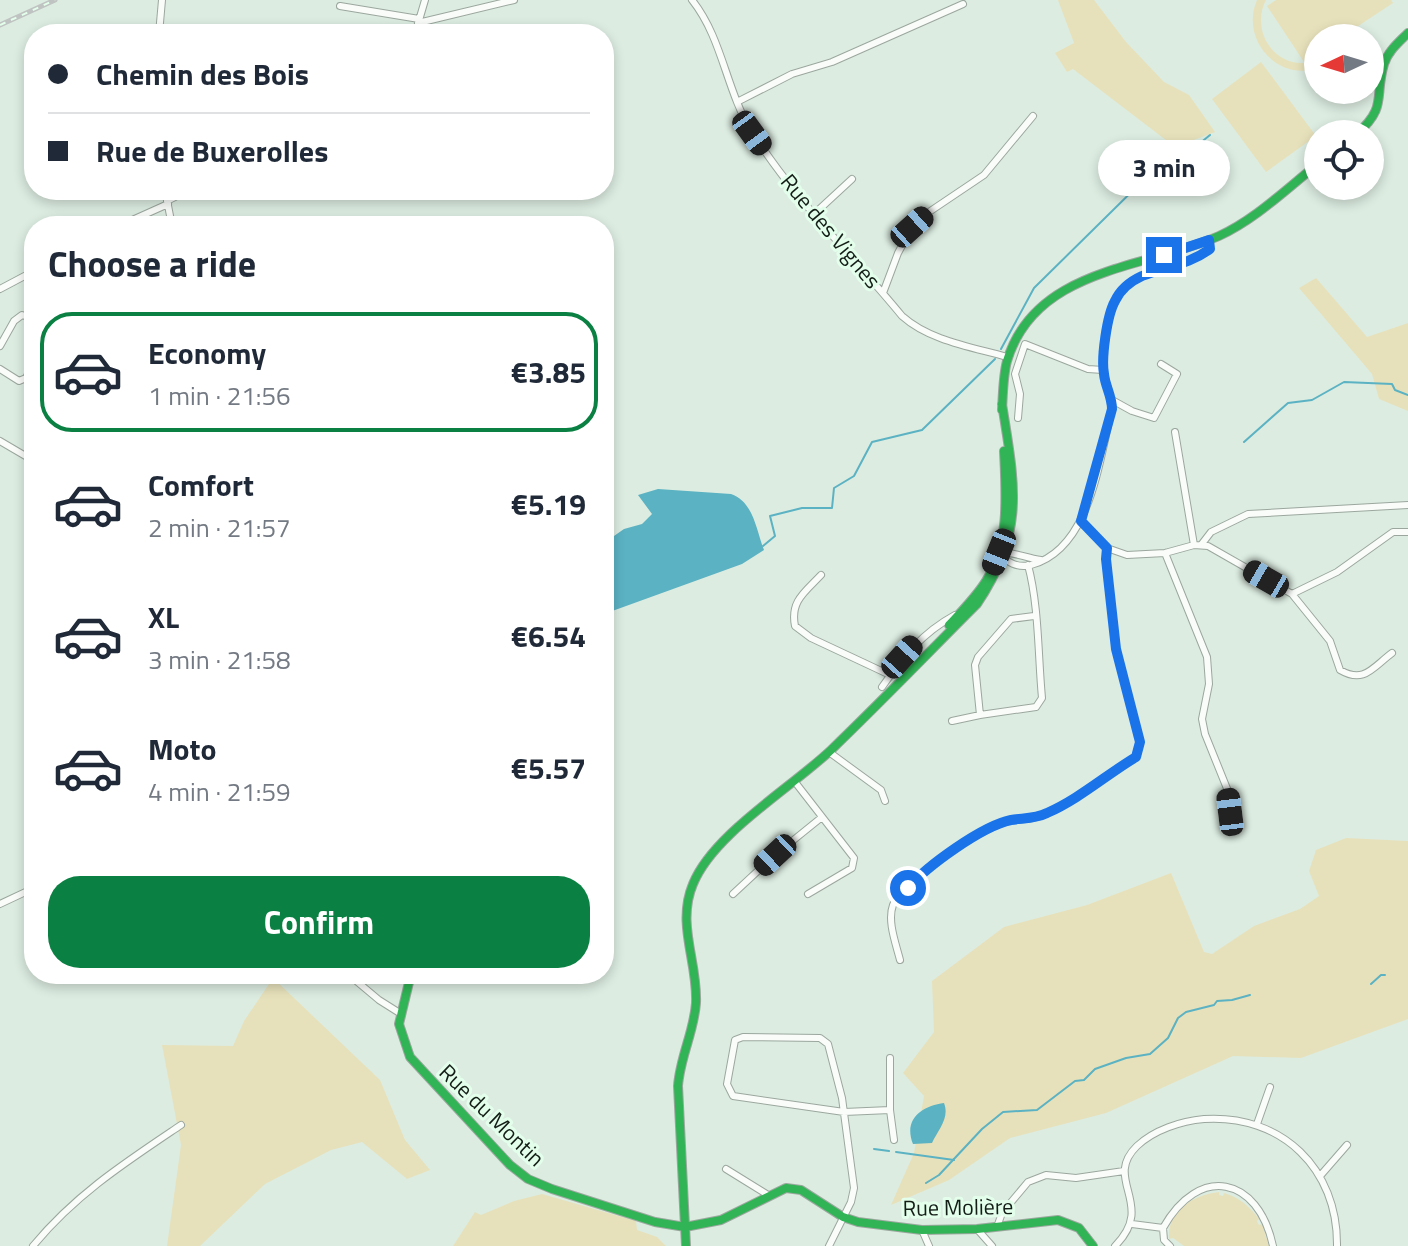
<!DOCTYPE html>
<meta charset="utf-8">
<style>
body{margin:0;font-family:"Titillium Web",sans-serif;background:#f6f6f7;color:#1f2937;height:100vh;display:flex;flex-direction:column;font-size:30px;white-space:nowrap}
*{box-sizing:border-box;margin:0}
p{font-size:26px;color:#747a83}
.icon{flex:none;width:44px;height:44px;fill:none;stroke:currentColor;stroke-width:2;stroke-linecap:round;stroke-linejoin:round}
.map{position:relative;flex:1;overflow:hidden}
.details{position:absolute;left:24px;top:216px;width:590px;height:768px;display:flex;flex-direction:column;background:#fff;border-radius:32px;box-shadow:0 4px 12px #0003}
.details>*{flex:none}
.top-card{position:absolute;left:24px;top:24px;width:590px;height:176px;border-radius:32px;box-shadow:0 4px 12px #0003;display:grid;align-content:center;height:176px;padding:0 24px;background:#fff}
.needle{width:52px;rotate:266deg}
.tools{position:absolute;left:1304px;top:24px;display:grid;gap:16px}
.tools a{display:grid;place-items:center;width:80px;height:80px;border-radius:50%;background:#fff;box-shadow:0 4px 12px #0003;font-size:40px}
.end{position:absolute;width:36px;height:36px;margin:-18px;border:10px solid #1a73e8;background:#fff;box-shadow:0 0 0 4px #fff}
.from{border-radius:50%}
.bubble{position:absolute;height:56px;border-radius:28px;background:#fff;box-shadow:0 4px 12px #0003;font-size:26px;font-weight:700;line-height:56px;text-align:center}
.car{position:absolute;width:24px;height:48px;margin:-24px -12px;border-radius:10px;box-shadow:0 0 6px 2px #0007;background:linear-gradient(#222 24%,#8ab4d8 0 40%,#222 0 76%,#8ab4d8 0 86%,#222 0)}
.top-card b{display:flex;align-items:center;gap:28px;height:76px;font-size:30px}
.top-card b+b{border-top:2px solid #e0e1e3}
.top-card i{width:20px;height:20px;background:#1f2937}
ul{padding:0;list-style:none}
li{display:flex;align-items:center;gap:24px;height:120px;margin:0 16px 12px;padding:0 8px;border:4px solid transparent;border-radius:32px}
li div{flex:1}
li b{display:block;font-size:30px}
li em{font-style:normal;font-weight:700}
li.current{border-color:#0b8043}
li>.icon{width:72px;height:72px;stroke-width:1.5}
h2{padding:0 24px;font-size:36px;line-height:96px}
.primary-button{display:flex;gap:16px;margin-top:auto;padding:16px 24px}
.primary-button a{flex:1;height:92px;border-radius:32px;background:#0b8043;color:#fff;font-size:32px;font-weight:700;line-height:92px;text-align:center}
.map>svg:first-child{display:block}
.green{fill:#e7e1bb}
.water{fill:#5bb2c3}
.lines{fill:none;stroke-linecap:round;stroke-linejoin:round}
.stream{stroke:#5bb2c3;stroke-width:2}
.street-casing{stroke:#9ba79e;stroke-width:8}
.fast-casing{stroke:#9ba79e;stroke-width:10}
.street{stroke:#fafcfa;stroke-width:6}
.fast{stroke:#30b455;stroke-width:8}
.rail-casing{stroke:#bfc3c1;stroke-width:5}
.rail{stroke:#e3ffeb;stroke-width:2;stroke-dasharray:6;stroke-linecap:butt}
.route{stroke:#1a73e8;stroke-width:10}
.labels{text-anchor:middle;stroke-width:6;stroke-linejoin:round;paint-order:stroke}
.street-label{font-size:22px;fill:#141e17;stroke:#e3ffeb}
</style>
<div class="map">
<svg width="1408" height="1246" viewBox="0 0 1408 1246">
<rect width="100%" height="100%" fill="#dcece1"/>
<path class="green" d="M1058,0h36l32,42 38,40 25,13 26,37 -40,15 -102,-78 -6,3 -12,-19 19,-10z
M1257,0h9c-18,34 15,76 52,59v9c-41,14 -78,-29 -61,-68z
M1276,0h115l2,3 -53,35h-22v15l-14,9 -37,-56z
M1261,62l55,74 -50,36 -54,-73z
M1316,278l51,59 41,-14v88l-29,-12 -7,-25 -73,-86z
M1346,838l62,3v178l-107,39 -68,-2 -127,57 -96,25 -61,42 -58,25 23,-52 10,-57 -21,-23 31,-41 -2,-51 72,-54 83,-22 84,-32 33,79 8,2 42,-28 46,-17 19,-13 -10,-25 7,-21z
M273,978l107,102 25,60 25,30 -23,9 -45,-37 -31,8 -66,34 -65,62h-33l14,-101 -19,-100 71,1 11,-25z
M1219,1192v3l4,1 1,-3c16,5 25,13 35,26l-2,2 2,4 3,-1 7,22h-85l-11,-8 -4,1c-2,-29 25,-44 50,-47z
M542,1194l94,27 1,9 20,7 9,9h-213l22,-34 6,3 33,-14z"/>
<path class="water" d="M658,489l73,5c23,8 25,36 33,56l-22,14 -138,50v-71l20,-14 18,-5 10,-10 -14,-19z
M944,1103c6,15 -6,27 -12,40l-19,1c-10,-25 9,-38 31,-41z"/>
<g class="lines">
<path class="stream" d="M1001,349l33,-61 138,-136 10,6 28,-23
M1244,442l44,-39 24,-3 32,-18 48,2 3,6 13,5
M763,546l12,-10 -5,-20 32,-8h30l2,-20 20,-12 18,-34 50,-12 73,-71
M1371,984l10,-9h4
M874,1149l15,2
M896,1152l58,8
M926,1183l13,-8 43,-46 21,-17 34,-2 38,-29 9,-1 11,-11 31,-11 24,-4 18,-16 10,-20 8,-6 28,-7 3,-4 15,-1 18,-5"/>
<defs>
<path id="street" d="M692,0c31,39 34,91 60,132 43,68 100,123 150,184 28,25 70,31 105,41
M340,6l79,13
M418,23l96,-23
M159,34l3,-34
M415,34l10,-34
M737,102l55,-28 40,-12 131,-58
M165,190l7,36
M394,190l15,5
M167,201l22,-11
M813,215l39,-36
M119,226l49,-22
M0,289l34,-18
M883,293l15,-40 14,-26 17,-15 55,-37 49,-59
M0,346l14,-25 8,-6 12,4
M0,369l19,12 7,-3 8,-15
M1112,400l20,11 22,7 23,-44 -16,-10
M1018,418l2,-24 -5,-20 10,-30 63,25 15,1
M1175,432l19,113
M0,441l34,20
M1081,521l26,27 20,7 38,-2 29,-8 14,1 84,48 38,47 10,29c24,14 32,-2 52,-17
M1201,545l10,-13 37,-18 160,-9
M1165,553l42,104 2,27 -7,35 3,15 23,57 2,21 -2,14
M1041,560c-15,-2 -27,-8 -42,-8 7,11 19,16 32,13 60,-16 68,-106 81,-156 0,-13 -6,-23 -8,-35 -3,-16 4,-60 11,-73 5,-11 16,-20 27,-25 24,-9 46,-11 68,-27l-1,-9
M1028,565c11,41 10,91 14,133l-6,9 -56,8 -5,-50 3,-8 33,-38 23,-3
M821,575c-16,17 -31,26 -26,51l16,12 79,37
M1292,594l45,-22 56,-40h15
M882,687c21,-30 40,-54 73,-72
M952,721l28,-6
M829,752l52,38 4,11
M795,782l59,76 -2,10 -44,26
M733,894l42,-39 47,-38
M0,904l34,-16
M900,960c-4,-16 -13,-39 -7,-55 9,-24 93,-81 119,-85 12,-1 24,-1 36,-7 31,-15 58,-38 88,-56l4,-15 -24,-93 -10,-90 1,-11
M348,974l31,26 19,12
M890,1058v52l4,30
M1257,1124l13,-37
M726,1169l42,26
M1320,1176l27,-31
M1132,1224l31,4c36,-64 95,-52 110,18
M997,1227l5,-14 26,-31 18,-7 30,3 48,-7
M1163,1228l1,12 6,6
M977,1229l15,17
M922,1230l7,16
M33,1246c43,-52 93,-84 148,-121
M829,1246l22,-44 3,-14 -12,-90 -14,-54 -8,-6 -77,-1 -8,3 -8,44 6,12 111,16 46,-2
M1115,1246c42,-42 -13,-66 22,-100 17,-16 44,-25 67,-27 78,-5 134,50 133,127"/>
<path id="fast" d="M1357,134c31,-28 17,-37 27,-70 4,-13 15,-22 24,-31
M1002,410c1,-16 1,-34 5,-49 28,-93 136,-92 212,-125 37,-17 67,-47 99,-72
M949,625c13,-14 27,-28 37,-44 24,-38 20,-87 18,-130
M411,974l-12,50 11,33 100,108 18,14 24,10 103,33 30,5 36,-7 65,-32 15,2 42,27 15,5 64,8 55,-1 81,-9 21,8 14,18
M686,1246l-8,-160c2,-29 16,-54 18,-83 2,-41 -20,-79 -3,-119 20,-50 98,-96 138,-134 50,-48 97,-97 146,-146 49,-73 38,-118 25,-200"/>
</defs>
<use href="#street" class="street-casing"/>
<use href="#fast" class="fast-casing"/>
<use href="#street" class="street"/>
<use href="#fast" class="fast"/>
<defs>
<path id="rail" d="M0,25l55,-25"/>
</defs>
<use href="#rail" class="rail-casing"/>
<use href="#rail" class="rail"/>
</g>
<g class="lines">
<path class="route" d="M908,888c19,-22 74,-62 103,-68 12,-2 24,-1 36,-7 32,-14 59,-38 89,-56l4,-15 -24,-93 -10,-90 1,-11 -26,-27 31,-112c0,-13 -7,-23 -8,-35 -3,-16 3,-59 11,-73 5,-11 16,-20 27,-25 24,-10 46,-11 68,-27l-1,-9 -45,15"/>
</g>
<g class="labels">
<g class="street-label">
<text transform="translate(831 231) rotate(50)" y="8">Rue des Vignes</text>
<text transform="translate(492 1115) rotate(44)" y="8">Rue du Montin</text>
<text transform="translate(958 1207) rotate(-1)" y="8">Rue Molière</text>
</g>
</g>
</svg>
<div class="tools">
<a><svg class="needle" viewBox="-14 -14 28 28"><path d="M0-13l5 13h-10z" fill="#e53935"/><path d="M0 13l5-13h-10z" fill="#747a83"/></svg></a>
<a><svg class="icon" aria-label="locate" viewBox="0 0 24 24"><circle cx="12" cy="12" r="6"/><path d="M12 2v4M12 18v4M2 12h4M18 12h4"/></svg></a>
</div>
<i class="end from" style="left:908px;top:888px"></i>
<i class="end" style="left:1164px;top:255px"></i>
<div class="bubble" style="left:1098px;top:140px;width:132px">3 min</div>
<i class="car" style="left:752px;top:133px;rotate:144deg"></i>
<i class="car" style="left:912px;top:227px;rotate:48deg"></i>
<i class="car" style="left:999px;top:552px;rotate:202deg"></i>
<i class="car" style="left:1266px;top:579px;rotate:300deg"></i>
<i class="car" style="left:902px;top:657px;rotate:42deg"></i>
<i class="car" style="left:1230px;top:812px;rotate:353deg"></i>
<i class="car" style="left:775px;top:855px;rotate:227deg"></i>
<div class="top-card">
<b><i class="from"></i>Chemin des Bois</b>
<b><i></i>Rue de Buxerolles</b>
</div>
<section class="details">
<h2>Choose a ride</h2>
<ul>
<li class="current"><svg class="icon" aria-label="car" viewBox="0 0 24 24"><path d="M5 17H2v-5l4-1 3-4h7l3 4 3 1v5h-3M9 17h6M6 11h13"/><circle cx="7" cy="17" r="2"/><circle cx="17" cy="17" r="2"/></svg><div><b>Economy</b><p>1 min · 21:56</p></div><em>€3.85</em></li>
<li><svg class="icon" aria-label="car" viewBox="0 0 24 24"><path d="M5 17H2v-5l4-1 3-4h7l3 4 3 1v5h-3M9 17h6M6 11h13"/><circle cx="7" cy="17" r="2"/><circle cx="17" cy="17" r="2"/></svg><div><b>Comfort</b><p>2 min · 21:57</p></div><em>€5.19</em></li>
<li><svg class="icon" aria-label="car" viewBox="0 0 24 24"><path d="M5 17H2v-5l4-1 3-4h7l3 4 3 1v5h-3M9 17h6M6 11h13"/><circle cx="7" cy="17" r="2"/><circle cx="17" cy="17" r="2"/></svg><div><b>XL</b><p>3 min · 21:58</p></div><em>€6.54</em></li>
<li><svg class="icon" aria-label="car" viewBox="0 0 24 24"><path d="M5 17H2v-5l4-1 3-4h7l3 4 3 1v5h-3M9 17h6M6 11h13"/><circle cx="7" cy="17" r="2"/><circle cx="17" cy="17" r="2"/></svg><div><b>Moto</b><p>4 min · 21:59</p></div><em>€5.57</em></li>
</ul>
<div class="primary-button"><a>Confirm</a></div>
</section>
</div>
